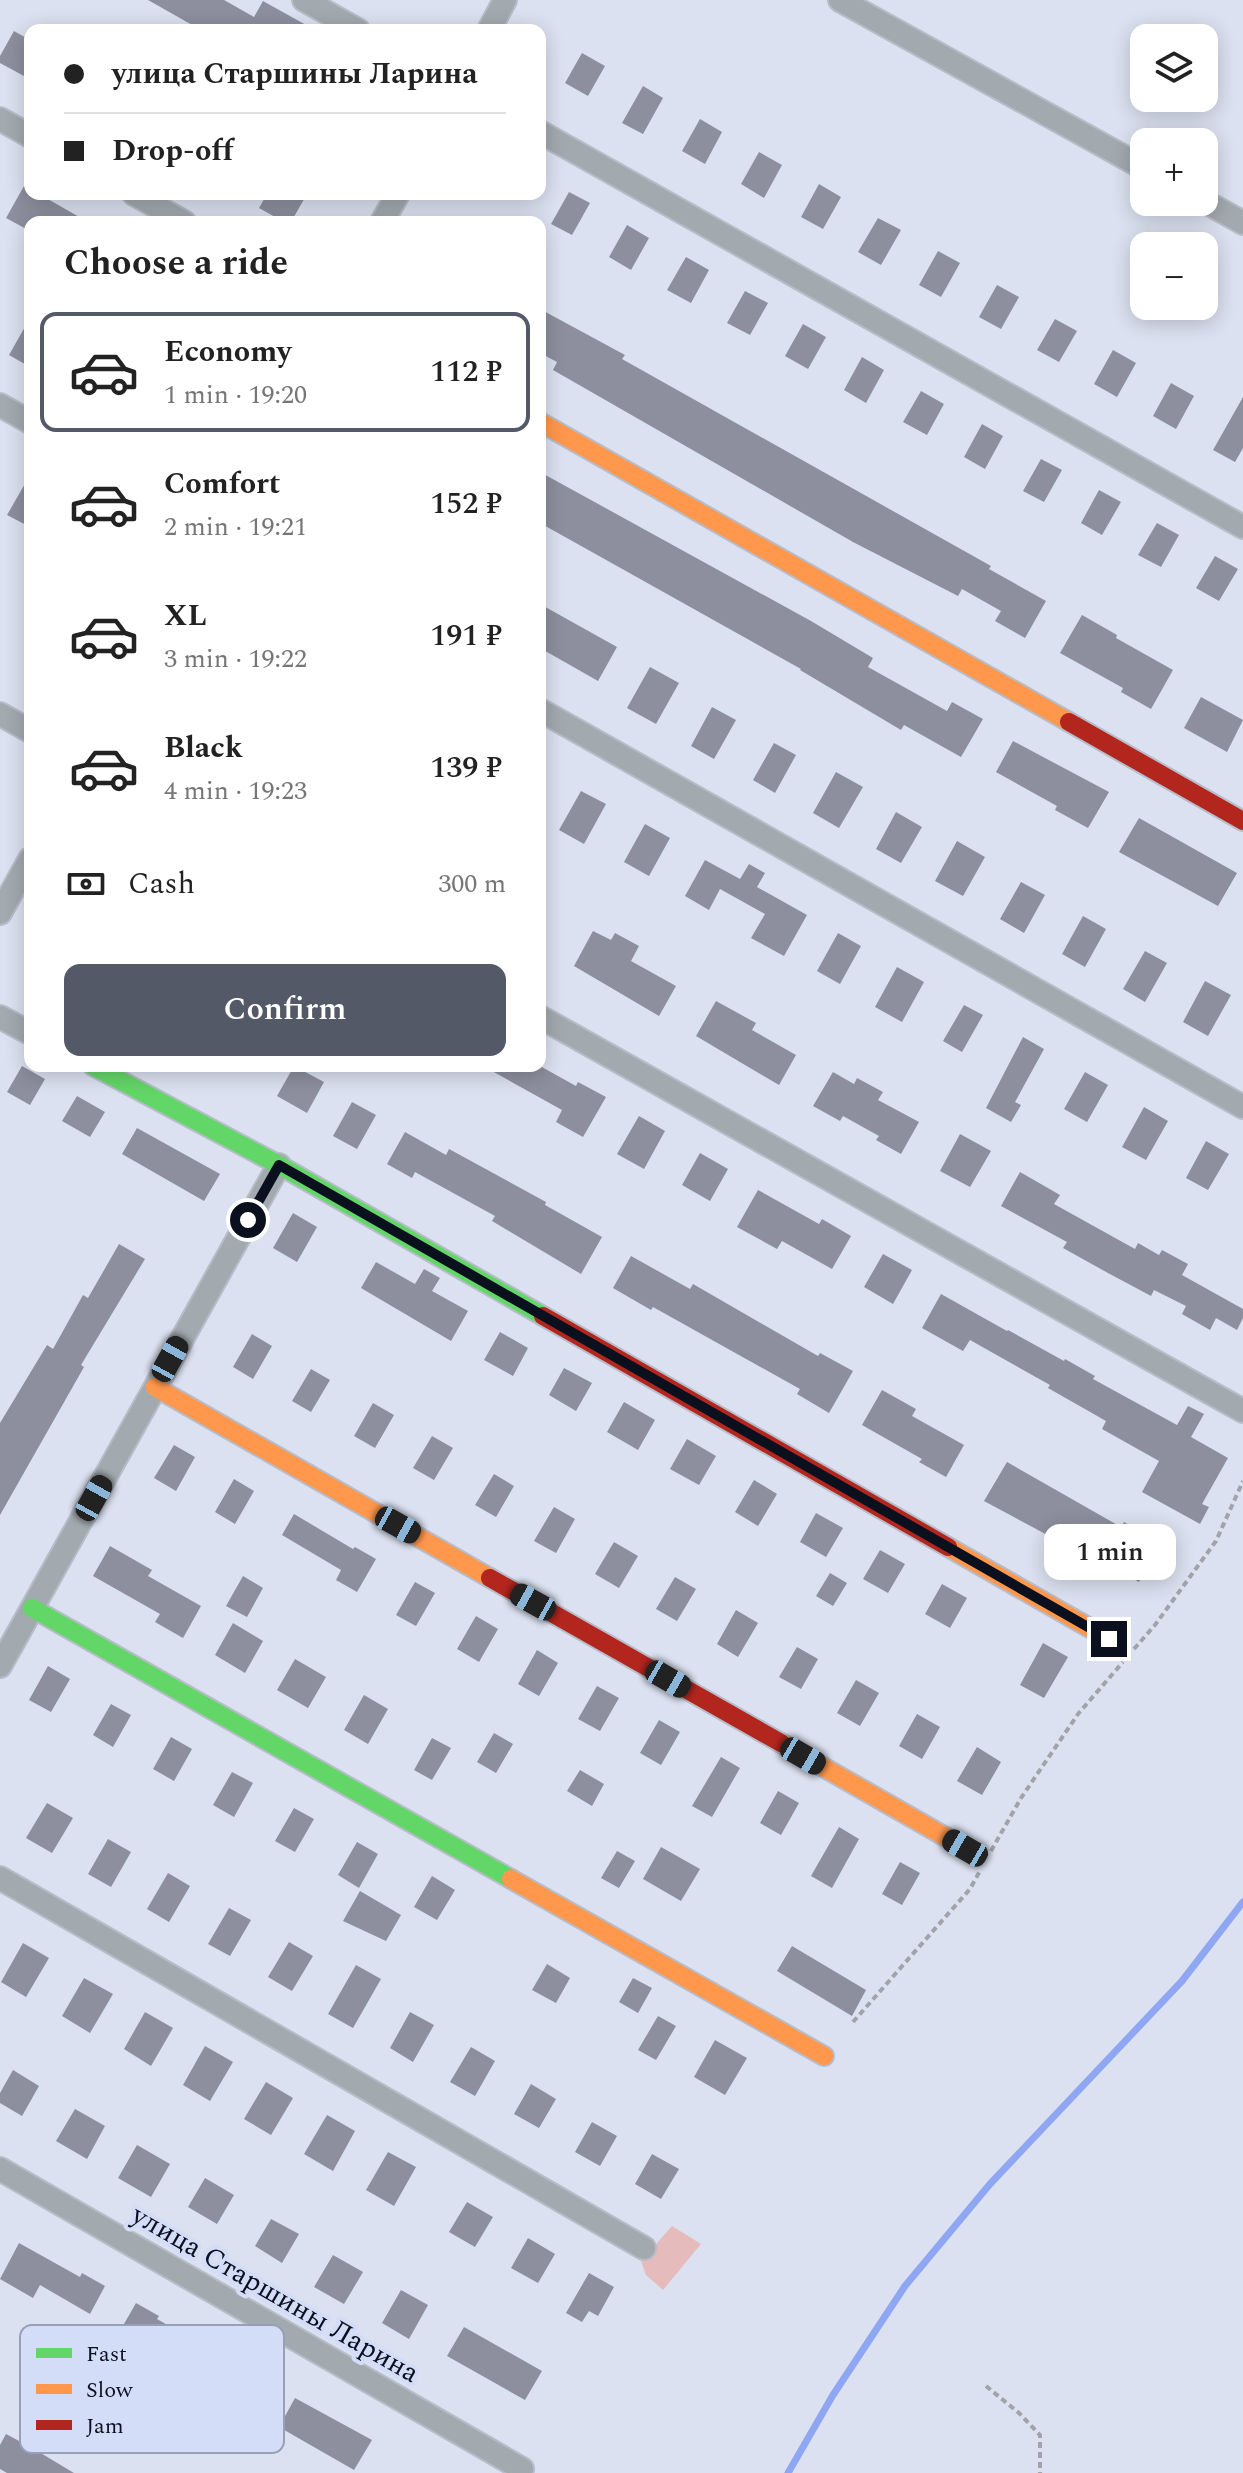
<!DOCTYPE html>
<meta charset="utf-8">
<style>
body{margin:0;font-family:Spectral,serif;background:#f6f6f6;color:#222;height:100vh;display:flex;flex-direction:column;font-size:30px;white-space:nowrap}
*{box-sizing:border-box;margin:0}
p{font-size:26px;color:#767676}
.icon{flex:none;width:44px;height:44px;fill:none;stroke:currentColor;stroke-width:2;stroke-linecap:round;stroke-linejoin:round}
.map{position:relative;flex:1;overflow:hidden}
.details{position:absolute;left:24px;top:216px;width:522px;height:856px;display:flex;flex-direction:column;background:#fff;border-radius:16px;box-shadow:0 4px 20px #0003}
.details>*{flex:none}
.guide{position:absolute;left:24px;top:24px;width:522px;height:176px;border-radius:16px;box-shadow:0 4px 20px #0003;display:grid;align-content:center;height:176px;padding:0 40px;background:#fff}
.buttons{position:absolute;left:1130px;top:24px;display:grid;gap:16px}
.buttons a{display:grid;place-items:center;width:88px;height:88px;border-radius:16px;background:#fff;box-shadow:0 4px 20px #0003;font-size:40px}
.end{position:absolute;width:36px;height:36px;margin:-18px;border:10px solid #0b101f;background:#fff;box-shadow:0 0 0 4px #fff}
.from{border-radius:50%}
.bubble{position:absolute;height:56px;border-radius:16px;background:#fff;box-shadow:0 4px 20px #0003;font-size:26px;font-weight:600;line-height:56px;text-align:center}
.car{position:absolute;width:24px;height:48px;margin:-24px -12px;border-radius:10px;box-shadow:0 0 6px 2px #0007;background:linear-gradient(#222 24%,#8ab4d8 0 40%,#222 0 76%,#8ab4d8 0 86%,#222 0)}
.guide b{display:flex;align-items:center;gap:28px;height:76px;font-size:30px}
.guide b+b{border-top:2px solid #e0e0e0}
.guide i{width:20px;height:20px;background:#222}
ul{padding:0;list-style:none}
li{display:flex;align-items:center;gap:24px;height:120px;margin:0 16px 12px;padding:0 24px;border:4px solid transparent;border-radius:16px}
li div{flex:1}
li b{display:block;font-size:30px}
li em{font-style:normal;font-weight:600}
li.on{border-color:#545968}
li>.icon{width:72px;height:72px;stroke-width:1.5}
h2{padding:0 40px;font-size:36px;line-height:96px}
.pay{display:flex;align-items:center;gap:20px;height:88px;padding:0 40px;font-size:30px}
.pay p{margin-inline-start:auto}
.button{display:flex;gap:16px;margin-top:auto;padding:16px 40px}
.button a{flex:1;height:92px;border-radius:16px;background:#545968;color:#fff;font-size:32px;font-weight:600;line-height:92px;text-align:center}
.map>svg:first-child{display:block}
.green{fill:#e6bbbb}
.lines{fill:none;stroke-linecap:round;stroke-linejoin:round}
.stream{stroke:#8fa6f3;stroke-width:7}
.building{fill:#8d8f9e}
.street-casing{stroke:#b7bcc9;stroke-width:26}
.fast-casing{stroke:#b7bcc9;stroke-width:22}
.slow-casing{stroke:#b7bcc9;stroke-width:22}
.jam-casing{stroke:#b7bcc9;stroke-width:22}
.path{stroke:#9ea4a9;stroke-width:4;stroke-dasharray:6 4;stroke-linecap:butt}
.street{stroke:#a2aaaf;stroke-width:22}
.fast{stroke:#63d668;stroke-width:18}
.slow{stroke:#ff974d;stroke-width:18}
.jam{stroke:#b3261e;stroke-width:18}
.route{stroke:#0b101f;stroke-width:10}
.labels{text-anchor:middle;stroke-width:8;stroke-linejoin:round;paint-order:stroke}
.street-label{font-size:28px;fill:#0b101f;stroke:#d3ddf8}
.key{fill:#d3ddf8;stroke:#97a0b7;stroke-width:2}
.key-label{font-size:22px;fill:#0b101f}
</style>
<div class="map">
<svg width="1243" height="2473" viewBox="0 0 1243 2473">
<rect width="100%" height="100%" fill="#dbe1f0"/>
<path class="green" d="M672,2226l29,18 -38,46 -17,-15 -5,-14z"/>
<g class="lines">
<path class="stream" d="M788,2473l45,-78 72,-109 85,-102 192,-203 61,-79"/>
</g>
<path class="building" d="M148,0h76l30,17 9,-16 52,29h-114z
M14,31l16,9v26l-6,10 -24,-13v-7z
M582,53l23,13 -17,30 -23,-13z
M643,86l20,12 -20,36 -21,-11z
M700,119l22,13 -17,32 -23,-13z
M759,152l23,13 -18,33 -23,-14z
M819,184l22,13 -18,32 -22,-12z
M24,186l6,3v5h9l49,28h-58v9l-24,-13z
M569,192l21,11 -18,32 -21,-11z
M267,194h40l-16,28h-7l-25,-14z
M878,218l23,12 -20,35 -23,-13z
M627,225l22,13 -18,32 -22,-13z
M938,251l22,12 -19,34 -22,-12z
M686,257l23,13 -18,33 -24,-13z
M997,285l22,12 -18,32 -22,-12z
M745,291l23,12 -18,32 -23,-12z
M540,309l85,46 -3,4 369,207 -2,3 57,32 -21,37 -30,-17 6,-10 -39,-22 -4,7 -105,-54 -300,-172 4,-8 -17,-9z
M30,318v49l-21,-12z
M1055,319l22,12 -18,31 -22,-12z
M803,324l23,13 -18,32 -23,-13z
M1113,350l23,13 -19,34 -23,-13z
M862,357l22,13 -18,33 -22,-13z
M1171,383l23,13 -18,33 -23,-13z
M921,391l23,13 -17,31 -24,-13z
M1243,397v51l-8,14 -22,-12z
M982,424l21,12 -18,33 -21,-12z
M1041,459l21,11 -18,32 -21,-11z
M540,472l271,149 62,37 -5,9 79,44 5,-9 31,17 -22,38 -57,-32 -3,5 -101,-60 1,-1 -261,-146z
M30,475v52l-23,-12z
M1099,490l22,12 -19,33 -21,-12z
M1157,523l22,12 -18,32 -23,-12z
M1215,556l23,13 -19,32 -23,-13z
M540,604l77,43 -19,34 -58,-33z
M1082,615l35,20 -1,3 57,32 -22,39 -30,-17 2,-4 -63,-35z
M650,667l29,16 -23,41 -29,-16z
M1201,697l42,23 -16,32 -43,-24z
M712,707l24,13 -22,39 -23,-13z
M1013,741l96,51 -21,36 -33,-18 2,-4 -61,-34z
M774,743l22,12 -21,38 -22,-13z
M836,772l27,15 -24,41 -26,-15z
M581,791l25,13 -22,40 -25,-14z
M896,812l26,15 -21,36 -25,-14z
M1139,818l98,55 -19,33 -99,-54z
M645,824l25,14 -21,38 -25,-14z
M957,841l28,16 -22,39 -28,-15z
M705,860l35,19 9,-15 16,9 -8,14 50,28 -23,41 -33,-18 14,-24 -45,-25 -11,21 -24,-14z
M1021,882l24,13 -21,38 -24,-14z
M1083,916l23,13 -21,38 -23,-13z
M593,931l18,9 4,-7 24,13 -8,15 45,25 -17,30 -85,-50z
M838,933l23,13 -21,38 -23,-13z
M1145,951l22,12 -22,39 -22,-13z
M897,967l27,15 -22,40 -27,-15z
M1205,981l26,14 -23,41 -25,-14z
M716,1001l40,22 -4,7 44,25 -17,30 -83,-49z
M964,1005l19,10 -21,37 -19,-11z
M1023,1037l21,12 -29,53 6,3 -10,17 -25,-14z
M22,1066l23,13 -15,26 -23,-13z
M294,1066l30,16 -17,31 -30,-17z
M483,1066h57l36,20 2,-4 28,15 -23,40 -27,-15 6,-12z
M833,1072l21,12 3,-6 26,14 -5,8 41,22 -18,32 -25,-14 3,-4 -36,-20 -3,5 -27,-15z
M1085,1072l23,13 -21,37 -23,-13z
M77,1096l28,16 -15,25 -28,-16z
M352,1102l24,13 -19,34 -24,-13z
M1144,1107l24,14 -22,39 -24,-13z
M639,1116l26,15 -21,38 -27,-15z
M137,1128l83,46 -16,27 -82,-47z
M405,1132l41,23 3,-6 97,53 -1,3 57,32 -21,37 -89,-53 3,-5 -80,-44 -3,6 -25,-14z
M960,1134l31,17 -21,36 -30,-16z
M1206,1141l23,13 -21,36 -22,-12z
M700,1153l28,16 -18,32 -28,-16z
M1020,1172l40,23 -6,9 81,45 3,-6 21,12 3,-5 26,14 -6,11 61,34v9l-6,12 -21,-12 -6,12 -28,-16 4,-8 -32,-16 -3,6 -43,-23 -45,-25 4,-6 -66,-36z
M758,1190l61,34 3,-5 29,17 -19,33 -50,-28 -5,8 -40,-22z
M293,1213l24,14 -20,35 -24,-14z
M119,1244l26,15 -64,106 3,2 -84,148v-92l47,-78 6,4 30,-54 5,3z
M883,1254l29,16 -19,34 -29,-17z
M631,1256l59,33 3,-5 125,72 2,-3 33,18 -24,42 -32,-19 3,-5 -147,-82 -2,3 -38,-22z
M376,1262l39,22 9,-15 16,9 -8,13 36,20 -17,30 -90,-53z
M941,1294l66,37 1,-1 56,31 1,-2 30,17 -2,3 84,46 11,-19 16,8 -13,23 37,21 -26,46 7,3 -9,17 -58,-32 17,-31 -57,-32 4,-8 -58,-33 2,-3 -80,-45 -7,11 -41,-23z
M500,1332l28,16 -15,28 -29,-16z
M252,1334l20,12 -19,33 -20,-12z
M564,1368l28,15 -16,28 -27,-16z
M311,1369l19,11 -19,32 -19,-11z
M882,1390l34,19 -4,7 52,29 -18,32 -27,-15 3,-3 -60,-34z
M624,1402l31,18 -17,30 -31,-18z
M373,1403l21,12 -19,33 -21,-12z
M432,1436l21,12 -19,32 -21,-12z
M687,1439l29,17 -17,29 -29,-16z
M174,1445l21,12 -19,34 -22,-13z
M1007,1462l114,65 3,-5 37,21 -22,39 -60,-34 -2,3 -93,-50z
M494,1474l20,12 -18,31 -21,-12z
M234,1479l20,12 -19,33 -20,-12z
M754,1480l23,14 -19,32 -23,-14z
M554,1507l21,12 -19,34 -22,-12z
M816,1513l27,15 -17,29 -26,-15z
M294,1514l59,35 2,-2 21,12 -19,33 -21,-12 5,-10 -59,-35z
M614,1542l24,14 -19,32 -24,-14z
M110,1546l42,24 -4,6 53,30 -18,32 -28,-16 5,-8 -67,-38z
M880,1550l25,14 -17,29 -25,-14z
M830,1573l17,10 -14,23 -17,-10z
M243,1576l20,12 -16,29 -21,-11z
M675,1577l21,12 -19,32 -21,-12z
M415,1582l20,11 -19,33 -20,-11z
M942,1584l25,14 -17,30 -25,-14z
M736,1610l22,13 -20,34 -21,-13z
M476,1616l22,13 -19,33 -22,-13z
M233,1623l30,18 -18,32 -30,-18z
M1043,1643l25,14 -24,41 -24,-13z
M797,1647l21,12 -17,30 -22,-12z
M537,1650l21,13 -19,33 -21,-12z
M295,1659l31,18 -18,31 -31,-18z
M48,1666l22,13 -19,33 -22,-12z
M856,1680l23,13 -19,33 -23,-13z
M597,1686l22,12 -19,33 -22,-12z
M364,1695l24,14 -20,35 -24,-14z
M111,1704l20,11 -18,32 -20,-12z
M917,1714l23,13 -18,32 -23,-13z
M659,1720l21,12 -19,33 -21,-12z
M494,1733l19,11 -17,29 -19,-11z
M171,1737l21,12 -18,32 -21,-12z
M432,1738l19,10 -19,32 -18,-10z
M977,1747l24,15 -19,33 -25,-14z
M721,1757l19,11 -28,49 -20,-11z
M580,1770l24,14 -12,22 -25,-15z
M232,1772l21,11 -19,34 -21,-12z
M778,1791l21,12 -18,32 -21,-12z
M47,1803l26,15 -21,35 -26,-15z
M294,1808l20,11 -19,33 -20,-11z
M839,1827l20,12 -27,49 -21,-12z
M108,1839l23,13 -20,35 -23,-13z
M357,1842l21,12 -19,34 -21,-13z
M661,1847l39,22 -19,32 -38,-22z
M617,1851l18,10 -16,27 -18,-10z
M900,1862l20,11 -18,32 -20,-11z
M168,1873l22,13 -21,36 -22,-13z
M432,1876l23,14 -18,30 -23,-13z
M360,1891l41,24 -15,26 -43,-20z
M229,1908l22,12 -21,36 -22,-12z
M289,1942l24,14 -21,35 -24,-14z
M23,1943l26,15 -23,39 -25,-15z
M792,1946l74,44 -14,26 -75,-45z
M547,1964l23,14 -14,25 -24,-13z
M356,1965l25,14 -28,49 -25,-14z
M84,1978l29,16 -23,39 -28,-17z
M633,1978l19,10 -14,25 -19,-11z
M145,2012l28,16 -22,38 -27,-17z
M410,2012l24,13 -21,37 -23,-14z
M658,2016l18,10 -20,34 -18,-10z
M715,2040l32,18 -22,37 -31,-18z
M205,2046l28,16 -23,39 -27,-16z
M471,2047l24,14 -20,35 -25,-14z
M13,2070l26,16 -17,30 -22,-13v-10z
M266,2082l27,16 -22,37 -27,-16z
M531,2084l25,15 -17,29 -25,-14z
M75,2109l30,17 -18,33 -31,-18z
M327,2115l28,16 -22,40 -29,-17z
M592,2122l25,14 -17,30 -25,-14z
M137,2145l33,19 -19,33 -33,-19z
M388,2152l28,15 -22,39 -28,-16z
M652,2154l27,15 -18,30 -26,-15z
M205,2178l29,17 -17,29 -29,-17z
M467,2202l26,15 -18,30 -26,-15z
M271,2219l28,15 -17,29 -27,-17z
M528,2238l27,16 -17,29 -27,-15z
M19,2243l61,34 2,-4 23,13 -15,28 -50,-29 -7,13 -33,-19z
M333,2255l30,17 -19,32 -30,-17z
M589,2273l25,14 -16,29 -9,-5 -7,11 -16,-9z
M401,2290l27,15 -19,34 -27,-16z
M136,2303l23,13 -2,3 51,29 -17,29 -24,-13 3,-4 -50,-29z
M464,2327l78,44 -17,29 -78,-44z
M295,2398l77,42 -18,30 -75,-43z
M6,2434l28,15 40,24h-67l-7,-4v-24z"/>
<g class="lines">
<defs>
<path id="street" d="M304,0l54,30
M840,0l304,168
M489,30l16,-30
M0,119l30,17
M540,132l703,395
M134,194l50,28
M1204,201l39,22
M382,222l16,-28
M0,405l30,17
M540,710l703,397
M0,714l30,17
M0,913l30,-54
M0,1017l30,16
M540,1017l703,394
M0,1666l279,-501
M0,1878l644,370
M0,2169l522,300"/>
<path id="fast" d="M93,1066l186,99 264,151
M32,1608l479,271"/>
<path id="slow" d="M540,422l529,300
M155,1387l335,191
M948,1547l161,92
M781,1743l184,105
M511,1879l313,177"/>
<path id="jam" d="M1069,722l174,99
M543,1316l405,231
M490,1578l291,165"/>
</defs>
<use href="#street" class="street-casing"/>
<use href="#fast" class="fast-casing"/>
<use href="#slow" class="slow-casing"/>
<use href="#jam" class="jam-casing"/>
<path class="path" d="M1134,1649l21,-24 61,-84 27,-60
M991,1851l30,-53 57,-84 45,-52
M853,2022l117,-133 11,-20
M986,2386l33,27 21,22v38"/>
<use href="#street" class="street"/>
<use href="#fast" class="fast"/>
<use href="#slow" class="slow"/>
<use href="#jam" class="jam"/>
</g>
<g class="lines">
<path class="route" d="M248,1220l31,-55 830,474"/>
</g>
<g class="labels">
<g class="street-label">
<text transform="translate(276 2293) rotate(30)" y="10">улица Старшины Ларина</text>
</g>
</g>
<rect x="20" y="2325" width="264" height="128" rx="12" class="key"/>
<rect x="36" y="2348" width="36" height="10" fill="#63d668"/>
<rect x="36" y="2384" width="36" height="10" fill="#ff974d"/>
<rect x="36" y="2420" width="36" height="10" fill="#b3261e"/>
<g class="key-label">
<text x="86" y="2361">Fast</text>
<text x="86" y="2397">Slow</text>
<text x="86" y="2433">Jam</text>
</g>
</svg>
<div class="buttons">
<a><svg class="icon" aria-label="layers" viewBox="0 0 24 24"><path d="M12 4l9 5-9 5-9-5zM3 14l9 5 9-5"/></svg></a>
<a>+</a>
<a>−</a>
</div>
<i class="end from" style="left:248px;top:1220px"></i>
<i class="end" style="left:1109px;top:1639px"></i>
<div class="bubble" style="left:1044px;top:1524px;width:132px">1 min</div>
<i class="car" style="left:170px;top:1359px;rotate:29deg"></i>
<i class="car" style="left:94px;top:1498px;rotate:29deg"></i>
<i class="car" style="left:398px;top:1525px;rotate:119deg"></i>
<i class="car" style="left:533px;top:1602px;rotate:299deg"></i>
<i class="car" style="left:668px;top:1679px;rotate:120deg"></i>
<i class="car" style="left:803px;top:1756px;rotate:120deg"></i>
<i class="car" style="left:965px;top:1848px;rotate:300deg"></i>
<div class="guide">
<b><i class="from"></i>улица Старшины Ларина</b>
<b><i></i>Drop-off</b>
</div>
<section class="details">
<h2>Choose a ride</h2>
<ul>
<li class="on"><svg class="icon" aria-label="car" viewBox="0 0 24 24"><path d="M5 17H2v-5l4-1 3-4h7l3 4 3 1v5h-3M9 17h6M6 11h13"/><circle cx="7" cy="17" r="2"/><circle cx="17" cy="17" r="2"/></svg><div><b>Economy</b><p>1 min · 19:20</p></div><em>112 ₽</em></li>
<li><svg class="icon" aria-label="car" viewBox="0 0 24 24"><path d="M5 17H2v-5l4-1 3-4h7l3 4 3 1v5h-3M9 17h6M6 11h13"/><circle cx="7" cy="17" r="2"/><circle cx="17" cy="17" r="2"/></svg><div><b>Comfort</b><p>2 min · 19:21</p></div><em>152 ₽</em></li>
<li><svg class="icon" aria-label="car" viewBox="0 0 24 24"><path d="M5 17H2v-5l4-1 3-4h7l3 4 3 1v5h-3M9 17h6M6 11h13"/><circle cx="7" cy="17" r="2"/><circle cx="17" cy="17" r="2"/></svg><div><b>XL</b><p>3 min · 19:22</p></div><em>191 ₽</em></li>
<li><svg class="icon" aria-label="car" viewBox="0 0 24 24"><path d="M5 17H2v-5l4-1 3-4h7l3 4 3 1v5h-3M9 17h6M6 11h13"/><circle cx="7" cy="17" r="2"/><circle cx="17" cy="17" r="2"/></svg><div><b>Black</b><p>4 min · 19:23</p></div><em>139 ₽</em></li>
</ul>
<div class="pay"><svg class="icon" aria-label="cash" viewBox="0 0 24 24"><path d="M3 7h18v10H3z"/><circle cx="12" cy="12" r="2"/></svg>Cash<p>300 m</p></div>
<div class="button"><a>Confirm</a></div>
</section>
</div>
